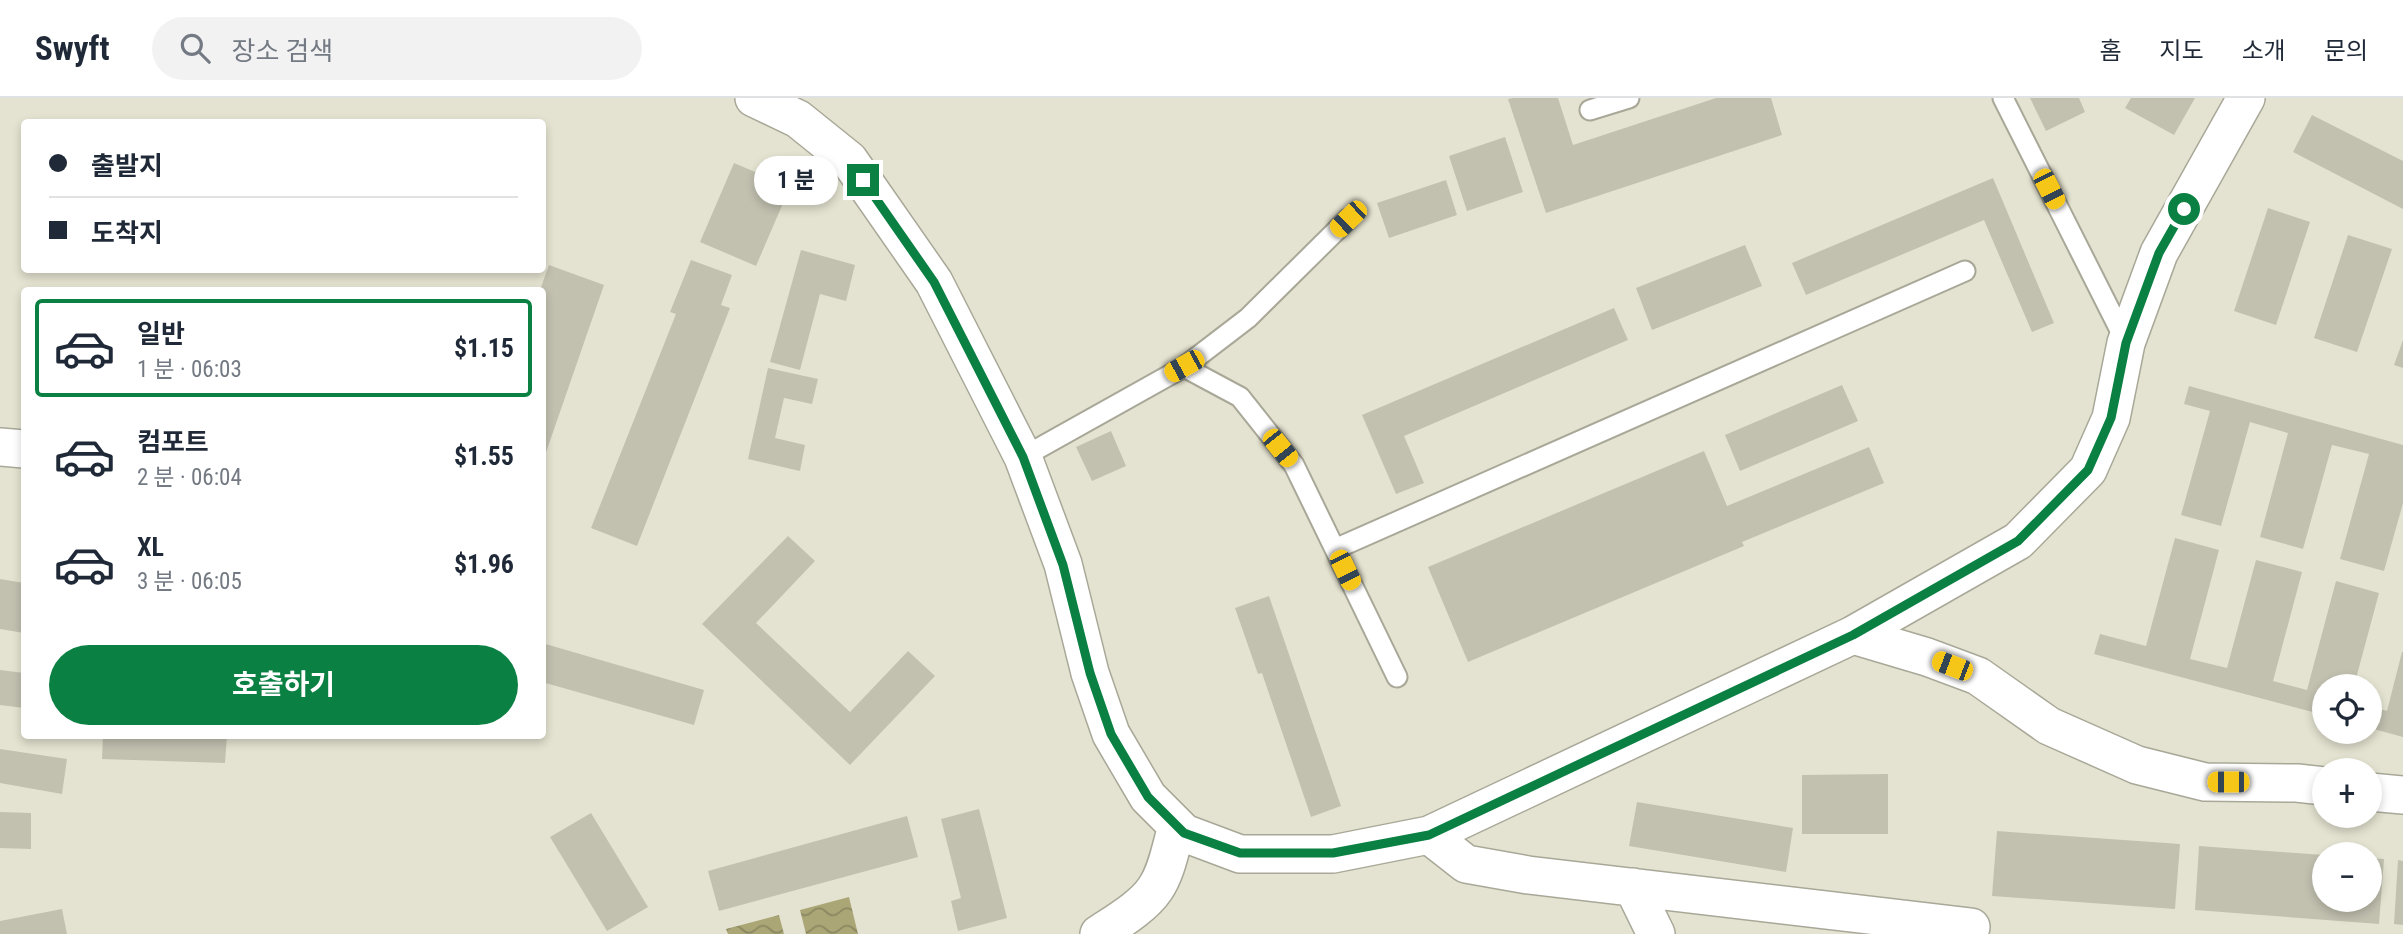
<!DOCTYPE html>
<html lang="ko">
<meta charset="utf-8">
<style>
body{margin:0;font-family:"Roboto Condensed","Noto Sans KR",sans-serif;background:#f2f2f3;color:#1f2937;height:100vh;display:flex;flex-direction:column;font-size:26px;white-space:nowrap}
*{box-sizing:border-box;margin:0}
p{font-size:23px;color:#747a83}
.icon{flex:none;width:38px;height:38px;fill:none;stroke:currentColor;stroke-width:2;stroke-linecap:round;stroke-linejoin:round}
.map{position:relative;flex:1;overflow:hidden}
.side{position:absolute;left:21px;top:189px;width:525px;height:452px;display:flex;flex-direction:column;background:#fff;border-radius:7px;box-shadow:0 4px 10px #0003}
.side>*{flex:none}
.guide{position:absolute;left:21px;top:21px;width:525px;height:154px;border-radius:7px;box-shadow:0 4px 10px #0003;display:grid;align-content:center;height:154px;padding:0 28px;background:#fff}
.buttons{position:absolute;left:2312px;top:576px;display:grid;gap:14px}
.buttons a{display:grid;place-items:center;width:70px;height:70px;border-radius:50%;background:#fff;box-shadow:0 4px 10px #0003;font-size:35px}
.end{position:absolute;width:32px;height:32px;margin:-16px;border:9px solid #0b8043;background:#fff;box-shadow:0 0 0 4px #fff}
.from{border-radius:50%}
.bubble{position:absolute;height:49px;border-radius:24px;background:#fff;box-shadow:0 4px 10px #0003;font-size:23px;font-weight:700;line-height:49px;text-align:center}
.car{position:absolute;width:21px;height:42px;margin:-21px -10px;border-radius:9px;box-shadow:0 0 5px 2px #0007;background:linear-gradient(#f5c518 24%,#345 0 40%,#f5c518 0 76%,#345 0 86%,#f5c518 0)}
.guide b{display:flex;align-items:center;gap:24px;height:66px;font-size:26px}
.guide b+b{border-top:2px solid #e0e1e3}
.guide i{width:18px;height:18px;background:#1f2937}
ul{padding:12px 0 0;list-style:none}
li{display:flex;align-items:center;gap:21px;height:98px;margin:0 14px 10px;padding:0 14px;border:4px solid transparent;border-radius:7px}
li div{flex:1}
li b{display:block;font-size:26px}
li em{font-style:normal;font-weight:700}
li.selected{border-color:#0b8043}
li>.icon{width:63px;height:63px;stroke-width:1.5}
.action{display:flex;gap:14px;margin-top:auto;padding:14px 28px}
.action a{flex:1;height:80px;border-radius:42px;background:#0b8043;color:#fff;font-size:28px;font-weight:700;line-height:80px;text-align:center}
header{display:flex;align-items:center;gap:42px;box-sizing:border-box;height:98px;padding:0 35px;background:#fff;border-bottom:2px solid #e0e1e3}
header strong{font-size:33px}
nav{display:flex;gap:38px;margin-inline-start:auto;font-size:24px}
.search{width:490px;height:63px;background:#f2f2f3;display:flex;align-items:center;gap:18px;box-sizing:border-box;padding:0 24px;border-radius:38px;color:#747a83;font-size:26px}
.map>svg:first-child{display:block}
.water{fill:url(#water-waves)}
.building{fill:#c2c1b0}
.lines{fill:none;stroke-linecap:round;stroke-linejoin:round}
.service-casing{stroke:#a9a898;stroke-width:23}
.minor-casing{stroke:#a9a898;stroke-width:40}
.service{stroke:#fff;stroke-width:19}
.minor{stroke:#fff;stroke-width:37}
.route{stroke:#0b8043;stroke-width:9}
</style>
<header>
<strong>Swyft</strong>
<div class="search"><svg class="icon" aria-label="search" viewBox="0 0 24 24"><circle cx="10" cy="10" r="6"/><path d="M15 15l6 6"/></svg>장소 검색</div>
<nav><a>홈</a><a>지도</a><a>소개</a><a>문의</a></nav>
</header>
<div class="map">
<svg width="2403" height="836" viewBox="0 0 2403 836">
<defs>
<pattern id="water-waves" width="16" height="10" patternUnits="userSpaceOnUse" patternTransform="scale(1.75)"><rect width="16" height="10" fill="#aba676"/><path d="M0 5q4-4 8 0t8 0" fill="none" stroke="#8b8760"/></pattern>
</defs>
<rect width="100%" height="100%" fill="#e4e3d1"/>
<path class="water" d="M849,799l9,37h-52l-6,-24z
M779,817l5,19h-56l-2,-5z"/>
<path class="building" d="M1513,0h45l15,47 143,-47h55l11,37 -236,78 -38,-114z
M2030,0h49l6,14 -39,19z
M2131,0h64l-21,37 -49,-27z
M2312,17l91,46v48l-110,-57z
M1505,39l18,55 -56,19 -18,-55z
M734,65l56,24 -34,79 -56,-24z
M1993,80l61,145 -22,9 -48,-112 -178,75 -14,-32z
M1446,82l11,35 -68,23 -12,-35z
M2268,110l42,14 -34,103 -42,-14z
M2348,137l44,14 -35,103 -43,-14z
M1745,147l17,41 -110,44 -16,-42z
M801,152l54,15 -9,36 -26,-7 -20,76 -30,-8z
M691,162l41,15 -11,30 9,3 -93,238 -46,-18 85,-214 -6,-2z
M549,167l55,20 -61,176 -1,-171h-2z
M1614,210l14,32 -224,96 20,47 -28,11 -34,-79z
M2403,242v28l-9,-3z
M768,270l50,11 -6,25 -28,-6 -9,40 30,7 -5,26 -52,-12z
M1842,287l16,36 -118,50 -15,-36z
M2189,288l214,59v58l-19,68 -44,-12 29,-105 -37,-9 -29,104 -43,-12 28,-104 -38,-11 -29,104 -40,-11 29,-104 -26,-7z
M1111,333l15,35 -34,15 -16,-34z
M1869,349l15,36 -142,59 2,4 -276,116 -40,-95 276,-116 23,55z
M788,438l27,25 -59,62 94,89 58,-61 27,25 -85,89 -148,-141z
M2175,440l44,12 -29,109 37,9 29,-108 46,12 -29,109 34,9 29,-109 43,12 -25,93h-30v29l-230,-61 6,-20 46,12z
M0,481l24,4v50l-24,-4z
M1269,498l72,210 -30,11 -49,-144 -4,1 -23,-66z
M542,545l162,47 -10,35 -152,-43z
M2402,554h1v85l-33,-9v-22l17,5z
M0,572l24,3v35l-24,-3z
M103,637h124l-2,28 -123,-4z
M0,651l67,10 -5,35 -62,-11z
M1888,676v60h-86v-59z
M1637,704l156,26 -7,44 -157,-26z
M979,711l28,109 -49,13 -7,-30 10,-3 -20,-79z
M0,714l31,1v36l-31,-1z
M591,715l57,94 -41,24 -57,-94z
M907,718l11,41 -199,54 -11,-40z
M1997,733l183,13 -5,65 -183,-13z
M2199,748l125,9v45h46v-42l14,1 -5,65 -184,-14z
M2398,762l5,1v64l-9,-1z
M62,811l5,25h-67v-13z"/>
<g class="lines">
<defs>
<path id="service" d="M2003,0l123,244
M1590,12l39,-12
M1184,269l56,30 54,68 103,212
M1023,359l161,-90 64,-49 100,-99
M1335,451l630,-278"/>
<path id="minor" d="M754,0l44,21 51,41 85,122 89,175 40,107 27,109 21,61 37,63 36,36 56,21h93l96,-19 424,-200 165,-94 70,-71 23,-52 15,-75 33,-90 87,-155
M0,349l24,2
M1853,537l74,22 51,19 71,50 88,39 68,17 92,1 27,3
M2370,694l33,3
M1429,737l37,29 62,11 443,52
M1633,789l23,47
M1099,836c18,-12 44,-27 56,-45 12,-17 16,-43 22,-63"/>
</defs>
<use href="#service" class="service-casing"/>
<use href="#minor" class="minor-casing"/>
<use href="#service" class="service"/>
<use href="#minor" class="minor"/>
</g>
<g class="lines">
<path class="route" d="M863,82l71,102 89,175 40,108 27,108 21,61 37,63 36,36 56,20h93l96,-18 424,-200 165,-94 70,-71 23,-52 15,-75 33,-90 25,-44"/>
</g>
</svg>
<div class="buttons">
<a><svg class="icon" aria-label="locate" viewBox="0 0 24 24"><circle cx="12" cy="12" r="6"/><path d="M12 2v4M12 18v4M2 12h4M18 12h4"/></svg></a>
<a>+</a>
<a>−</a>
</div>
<i class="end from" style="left:2184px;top:111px"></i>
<i class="end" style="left:863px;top:82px"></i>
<div class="bubble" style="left:754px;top:58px;width:84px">1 분</div>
<i class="car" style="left:2049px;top:91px;rotate:153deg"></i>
<i class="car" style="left:1348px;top:121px;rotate:226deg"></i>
<i class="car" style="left:1184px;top:268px;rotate:241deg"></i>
<i class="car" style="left:1280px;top:350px;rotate:141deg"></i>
<i class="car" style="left:1345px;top:472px;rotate:154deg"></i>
<i class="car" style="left:1952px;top:568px;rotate:291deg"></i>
<i class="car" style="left:2228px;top:684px;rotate:270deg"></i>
<div class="guide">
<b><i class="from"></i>출발지</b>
<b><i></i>도착지</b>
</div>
<section class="side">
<ul>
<li class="selected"><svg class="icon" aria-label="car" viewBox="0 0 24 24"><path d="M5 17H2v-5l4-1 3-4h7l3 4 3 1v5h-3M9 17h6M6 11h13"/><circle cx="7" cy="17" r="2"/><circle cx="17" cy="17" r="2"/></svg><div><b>일반</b><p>1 분 · 06:03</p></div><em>$1.15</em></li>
<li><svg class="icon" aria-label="car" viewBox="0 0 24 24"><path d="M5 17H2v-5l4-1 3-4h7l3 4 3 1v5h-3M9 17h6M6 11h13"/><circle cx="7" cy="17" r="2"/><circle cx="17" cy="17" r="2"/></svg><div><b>컴포트</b><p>2 분 · 06:04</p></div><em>$1.55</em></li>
<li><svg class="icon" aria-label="car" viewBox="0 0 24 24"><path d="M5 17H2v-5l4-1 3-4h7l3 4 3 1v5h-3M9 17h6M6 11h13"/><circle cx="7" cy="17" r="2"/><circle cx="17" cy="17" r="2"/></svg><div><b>XL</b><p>3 분 · 06:05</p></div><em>$1.96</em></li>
</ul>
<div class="action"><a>호출하기</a></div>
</section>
</div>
